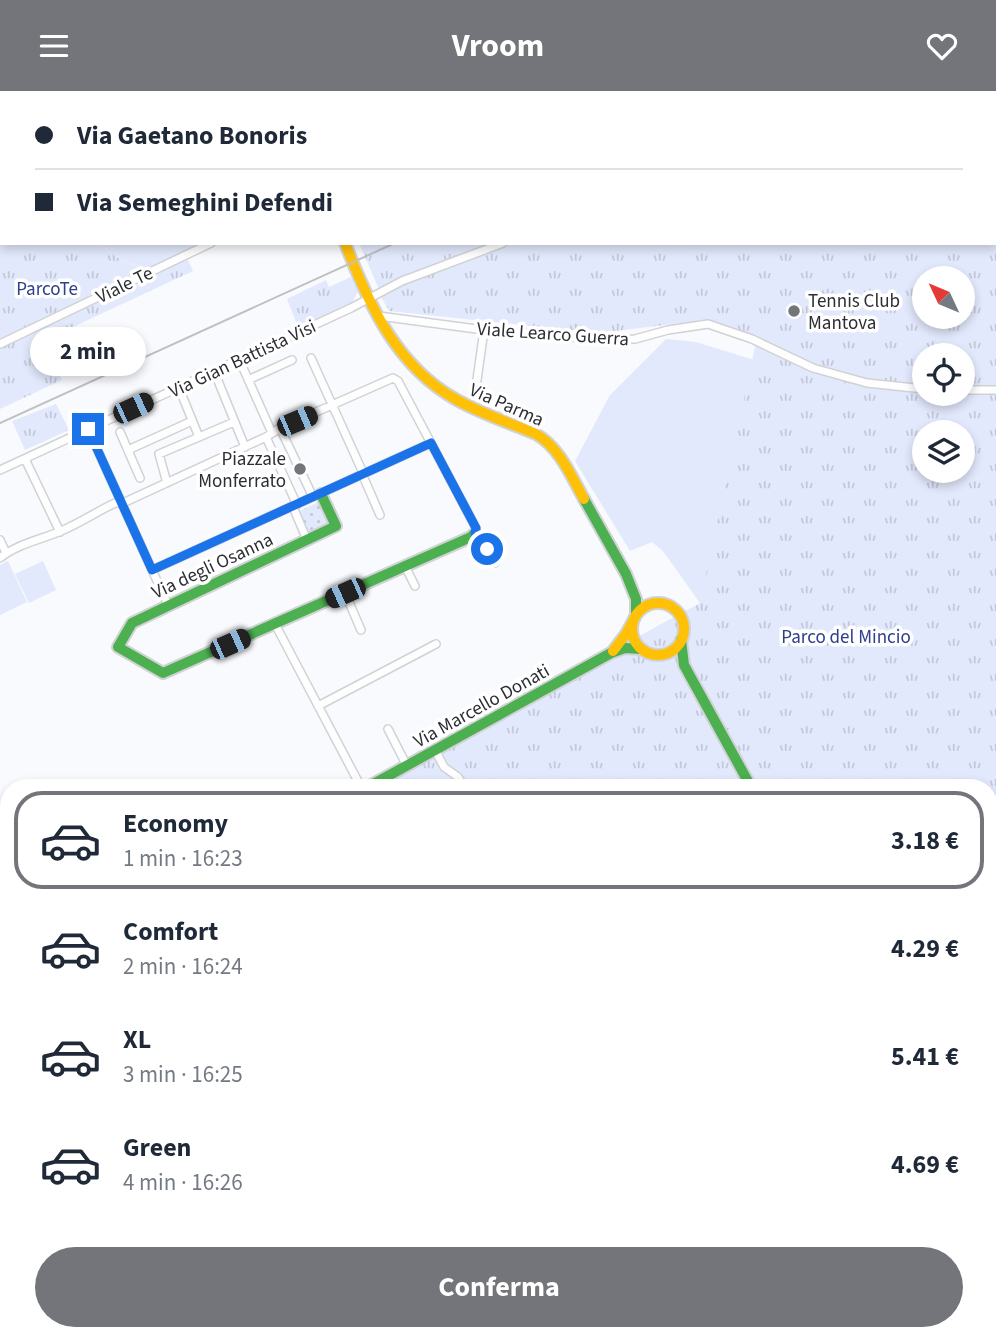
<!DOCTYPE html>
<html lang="it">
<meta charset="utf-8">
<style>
body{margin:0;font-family:"Source Sans 3",sans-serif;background:#f6f6f7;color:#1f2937;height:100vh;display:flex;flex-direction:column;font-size:26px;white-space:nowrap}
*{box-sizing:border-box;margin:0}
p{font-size:23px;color:#747a83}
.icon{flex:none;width:38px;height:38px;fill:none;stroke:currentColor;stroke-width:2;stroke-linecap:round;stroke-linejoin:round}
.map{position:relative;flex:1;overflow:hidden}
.details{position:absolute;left:0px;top:688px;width:998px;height:562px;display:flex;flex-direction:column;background:#fff;border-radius:28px 28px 0 0;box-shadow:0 4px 10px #0003}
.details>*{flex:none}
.top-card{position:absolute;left:0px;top:0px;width:998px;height:154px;box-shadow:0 4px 10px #0003;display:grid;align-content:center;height:154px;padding:0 35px;background:#fff}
.needle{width:46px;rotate:314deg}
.fabs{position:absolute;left:912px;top:175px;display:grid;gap:14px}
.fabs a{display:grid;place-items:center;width:63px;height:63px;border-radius:50%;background:#fff;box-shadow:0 4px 10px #0003;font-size:35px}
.end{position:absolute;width:32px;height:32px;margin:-16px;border:9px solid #1a73e8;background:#fff;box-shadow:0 0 0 4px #fff}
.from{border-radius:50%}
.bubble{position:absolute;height:49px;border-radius:24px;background:#fff;box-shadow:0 4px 10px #0003;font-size:23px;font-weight:700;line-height:49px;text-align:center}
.car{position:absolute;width:21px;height:42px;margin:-21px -10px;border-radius:9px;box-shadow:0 0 5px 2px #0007;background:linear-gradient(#222 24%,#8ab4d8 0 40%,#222 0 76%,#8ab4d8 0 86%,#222 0)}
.top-card b{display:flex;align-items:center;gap:24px;height:66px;font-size:26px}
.top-card b+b{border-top:2px solid #e0e1e3}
.top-card i{width:18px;height:18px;background:#1f2937}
ul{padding:12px 0 0;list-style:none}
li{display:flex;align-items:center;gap:21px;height:98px;margin:0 14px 10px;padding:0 21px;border:4px solid transparent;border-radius:28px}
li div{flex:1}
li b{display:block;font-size:26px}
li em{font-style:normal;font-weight:700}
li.current{border-color:#74757a}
li>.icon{width:63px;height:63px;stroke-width:1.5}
.button{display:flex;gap:14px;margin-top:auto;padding:14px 35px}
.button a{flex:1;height:80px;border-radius:42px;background:#74757a;color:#fff;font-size:28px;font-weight:700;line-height:80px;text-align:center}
header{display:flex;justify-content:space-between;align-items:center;height:91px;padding:0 35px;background:#74757a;color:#fff;font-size:32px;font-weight:700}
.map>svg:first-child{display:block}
.grass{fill:#e2e9fc}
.park{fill:url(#park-tufts);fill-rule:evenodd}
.garden{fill:url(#garden-dots)}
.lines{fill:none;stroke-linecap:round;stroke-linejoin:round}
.street-casing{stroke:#d1d2d5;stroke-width:10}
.fast-casing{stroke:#d1d2d5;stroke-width:14}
.slow-casing{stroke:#d1d2d5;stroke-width:14}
.street{stroke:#fefeff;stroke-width:7}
.fast{stroke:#4caf50;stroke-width:10}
.slow{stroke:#ffc107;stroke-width:10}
.rail{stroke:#c0c0c2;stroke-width:2}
.route{stroke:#1a73e8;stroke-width:9}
.poi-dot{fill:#74757a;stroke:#fff;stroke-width:2.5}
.labels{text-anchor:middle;stroke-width:7;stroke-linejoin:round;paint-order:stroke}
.street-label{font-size:19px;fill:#2d2e33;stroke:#fff}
.park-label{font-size:19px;fill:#2e3f8c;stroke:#fff}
.poi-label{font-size:19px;fill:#2d2e33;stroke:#fff;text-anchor:start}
</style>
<header><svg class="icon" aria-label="menu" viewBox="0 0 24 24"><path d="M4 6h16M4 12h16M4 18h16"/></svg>Vroom<svg class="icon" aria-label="heart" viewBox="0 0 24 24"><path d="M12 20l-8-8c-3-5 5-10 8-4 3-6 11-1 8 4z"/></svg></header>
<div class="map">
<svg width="996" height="1249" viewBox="0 0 996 1249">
<defs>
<pattern id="park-tufts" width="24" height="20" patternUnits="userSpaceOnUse" patternTransform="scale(1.75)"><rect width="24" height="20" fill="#e2e9fc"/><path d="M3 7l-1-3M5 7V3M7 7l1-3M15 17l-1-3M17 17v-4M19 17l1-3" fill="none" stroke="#c2c8d8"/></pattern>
<pattern id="garden-dots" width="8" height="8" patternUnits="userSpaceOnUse" patternTransform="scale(1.75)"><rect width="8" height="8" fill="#e2e9fc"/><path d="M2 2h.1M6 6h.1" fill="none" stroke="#c2c8d8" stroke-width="1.8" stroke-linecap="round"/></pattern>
</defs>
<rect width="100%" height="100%" fill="#f9fafd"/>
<path class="grass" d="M100,152h103l-54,25 -13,-2 -13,-5 -11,-7z
M666,248l30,3 195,60 105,375v441l-7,-431 -280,-131 -9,-53 -37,-52 -11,-9 -22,9 -55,-90 35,-66z
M8,470l19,41 -27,13v-50z
M43,470l13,29 -27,13 -14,-29z"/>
<path class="park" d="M692,0h304v1249h-996v-357l9,-5v354h980v-545h-629l340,-184 57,-265 -51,-18 -107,13 -210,-22 -9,-16 1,-1 -22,-51h637v-150h-306zM924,187h38v39h-38zM924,264h38v39h-38zM924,341h38v39h-38z
M2,86v66h98c12,13 31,25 49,25 12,0 26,-5 39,-8l5,11 -148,69 17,40 -62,29v-231z
M351,186l7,14 -6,12 -54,24 -11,-28 39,-19 3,7z
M56,313l13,26 -44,20 -13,-29z"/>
<path class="garden" d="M319,411l10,23 -20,8 -10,-22z"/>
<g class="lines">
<defs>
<path id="street" d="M14,0l1,2
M431,2l2,-2
M509,2l1,-2
M554,2l1,-2
M651,2l2,-2
M874,2l2,-2
M379,225l105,14 126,10 25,-1 33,-9 40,-6 44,15 61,29 54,15 57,6
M0,253l211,-101
M311,267l53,117
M239,268l33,74
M214,280l31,76
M248,289l44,-20
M476,296l8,-57
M962,299h34
M280,337l33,69
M88,338l80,176
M120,341l20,46
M199,346l35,-15
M266,346l31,68
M128,359l64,-29
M25,368l35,73
M0,379l351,-162 51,-27 101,-38
M363,385l17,39
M167,392l-8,-29 40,-17 -20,-49
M293,416l14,33
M0,449l6,13
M0,467c17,-14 40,-18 61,-27 19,-8 35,-19 54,-28h8l143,-66 14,-9 113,-50 5,3 78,147 -1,5 4,2 16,28
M405,475l10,20
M152,479l279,-127
M345,502l16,37
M275,533l86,163
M318,615l118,-62
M388,638l19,37
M435,659l9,17 14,10 5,8
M0,1220l9,1
M65,1241l15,8
M149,1241l3,8
M655,1241l5,8
M795,1241l4,8
M157,1249l6,-6
M438,1249l16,-8"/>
<path id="fast" d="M231,0l2,2
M170,2l4,-2
M678,2l3,-2
M0,79l2,-1
M321,403l15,32 -204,97 -14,24 45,26 308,-136 4,-4
M584,408l42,75 10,25v15
M681,549l3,25 67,122
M368,696l243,-134 14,-5 16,1"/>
<path id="slow" d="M345,152c24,62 52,124 112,157 25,14 53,23 79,34 24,14 35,42 48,65
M632 538a26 26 0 1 1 52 0a26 26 0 1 1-52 0Z
M613,560l13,-17 7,-13
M0,896l9,-5
M920,1241l3,8"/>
</defs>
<use href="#street" class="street-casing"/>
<use href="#fast" class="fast-casing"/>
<use href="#slow" class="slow-casing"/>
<use href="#street" class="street"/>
<use href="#fast" class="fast"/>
<use href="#slow" class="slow"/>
<path class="rail" d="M695,2l2,-2
M0,332l395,-180"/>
</g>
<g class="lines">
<path class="route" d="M88,338l64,141 279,-127 45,85 -1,5 4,2 8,14"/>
</g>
<g class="poi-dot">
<circle cx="794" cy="220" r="7"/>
<circle cx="300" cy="378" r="7"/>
</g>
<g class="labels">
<g class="street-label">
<text transform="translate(124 193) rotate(-26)" y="7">Viale Te</text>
<text transform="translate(553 242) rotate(4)" y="7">Viale Learco Guerra</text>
<text transform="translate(242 267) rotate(-25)" y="7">Via Gian Battista Visi</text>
<text transform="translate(507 313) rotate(24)" y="7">Via Parma</text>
<text transform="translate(212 474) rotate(-25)" y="7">Via degli Osanna</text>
<text transform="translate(481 614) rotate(-29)" y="7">Via Marcello Donati</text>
</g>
<g class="park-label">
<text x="47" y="204">ParcoTe</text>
<text x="846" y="552">Parco del Mincio</text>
</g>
<g class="poi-label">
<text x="808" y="216">Tennis Club<tspan x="808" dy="22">Mantova</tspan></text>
<text x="286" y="374" text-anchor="end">Piazzale<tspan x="286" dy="22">Monferrato</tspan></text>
</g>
</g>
</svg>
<div class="fabs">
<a><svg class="needle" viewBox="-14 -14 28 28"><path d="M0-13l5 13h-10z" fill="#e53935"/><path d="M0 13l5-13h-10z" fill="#747a83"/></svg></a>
<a><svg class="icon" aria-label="locate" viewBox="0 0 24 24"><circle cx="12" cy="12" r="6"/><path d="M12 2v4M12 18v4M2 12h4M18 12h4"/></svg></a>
<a><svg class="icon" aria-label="layers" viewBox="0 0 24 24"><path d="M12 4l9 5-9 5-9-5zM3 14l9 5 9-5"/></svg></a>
</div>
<i class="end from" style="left:487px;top:458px"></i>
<i class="end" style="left:88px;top:338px"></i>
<div class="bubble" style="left:30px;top:236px;width:116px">2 min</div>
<i class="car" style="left:133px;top:317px;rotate:65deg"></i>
<i class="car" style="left:297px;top:330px;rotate:67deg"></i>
<i class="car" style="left:345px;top:502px;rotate:246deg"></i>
<i class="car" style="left:230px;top:553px;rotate:66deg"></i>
<div class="top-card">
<b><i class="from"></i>Via Gaetano Bonoris</b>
<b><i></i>Via Semeghini Defendi</b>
</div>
<section class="details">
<ul>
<li class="current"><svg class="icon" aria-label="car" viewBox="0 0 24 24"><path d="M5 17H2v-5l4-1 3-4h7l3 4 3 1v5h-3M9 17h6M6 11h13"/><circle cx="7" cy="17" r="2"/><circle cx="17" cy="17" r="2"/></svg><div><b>Economy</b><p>1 min · 16:23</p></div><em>3.18 €</em></li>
<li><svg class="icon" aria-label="car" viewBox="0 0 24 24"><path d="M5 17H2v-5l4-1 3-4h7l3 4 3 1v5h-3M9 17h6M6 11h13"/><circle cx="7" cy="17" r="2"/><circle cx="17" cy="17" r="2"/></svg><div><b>Comfort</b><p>2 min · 16:24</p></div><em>4.29 €</em></li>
<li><svg class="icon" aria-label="car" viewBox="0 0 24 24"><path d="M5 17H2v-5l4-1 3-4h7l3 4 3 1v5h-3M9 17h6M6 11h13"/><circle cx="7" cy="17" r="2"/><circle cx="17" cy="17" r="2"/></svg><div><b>XL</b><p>3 min · 16:25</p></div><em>5.41 €</em></li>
<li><svg class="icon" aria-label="car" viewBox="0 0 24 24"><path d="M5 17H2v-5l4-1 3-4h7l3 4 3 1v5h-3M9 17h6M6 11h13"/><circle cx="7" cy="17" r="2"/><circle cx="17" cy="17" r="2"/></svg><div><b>Green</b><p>4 min · 16:26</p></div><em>4.69 €</em></li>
</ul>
<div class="button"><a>Conferma</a></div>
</section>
</div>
